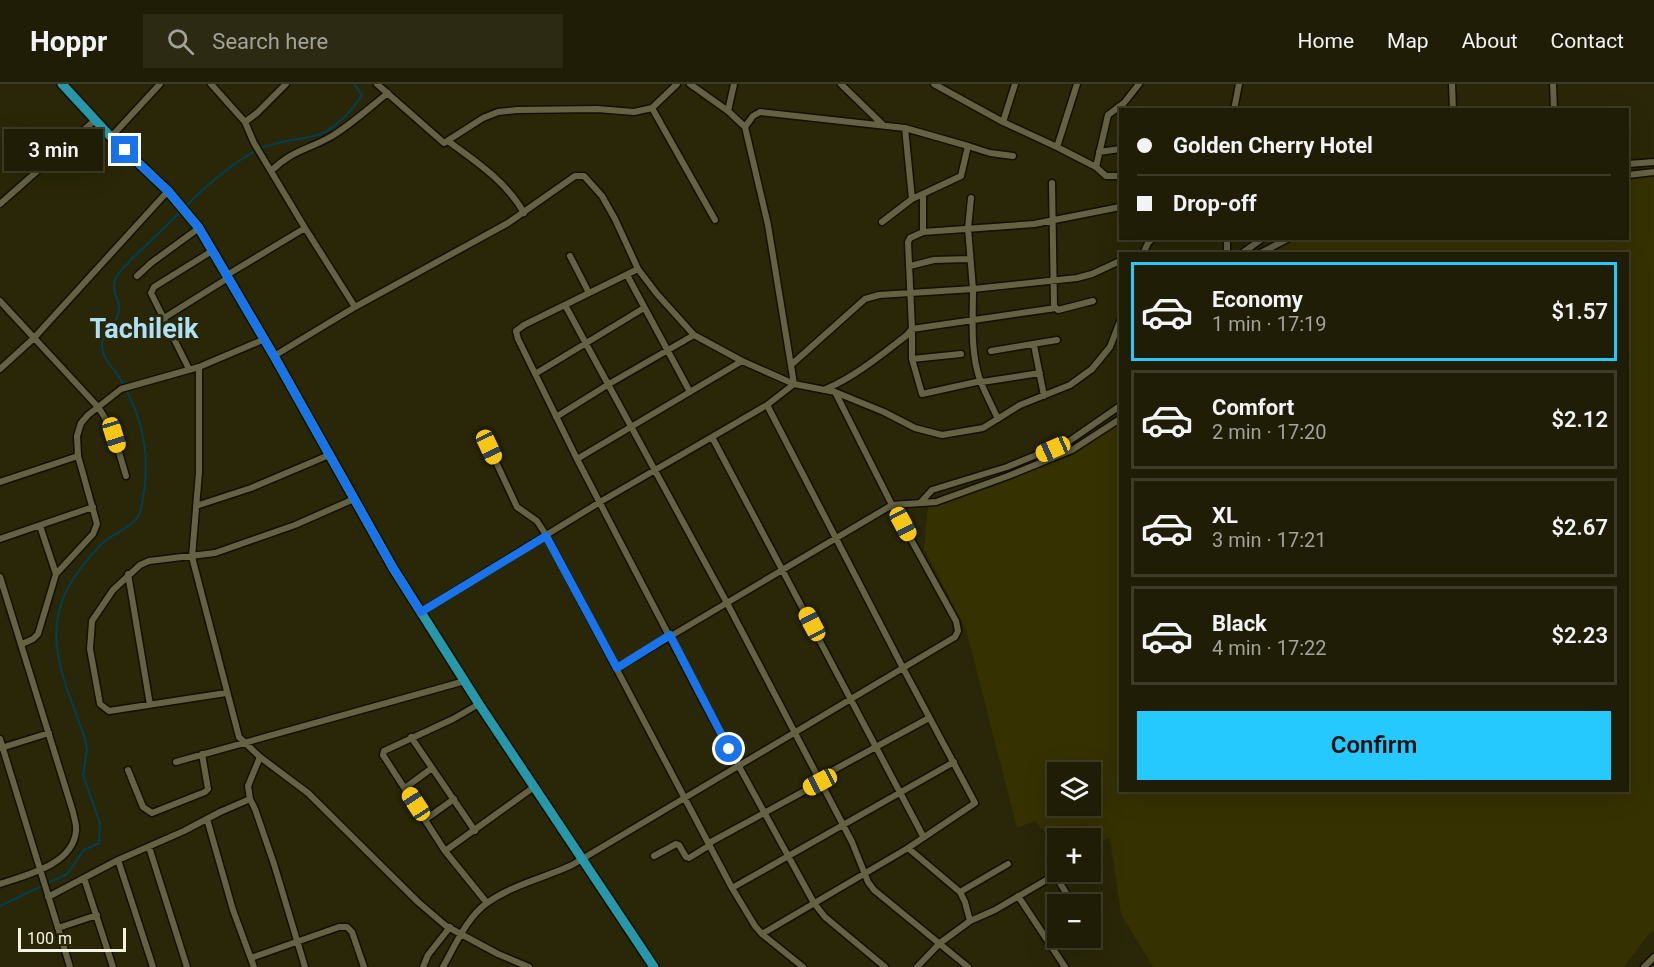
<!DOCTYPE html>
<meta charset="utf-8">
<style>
body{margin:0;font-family:Roboto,sans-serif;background:#2c2a13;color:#f1f3f6;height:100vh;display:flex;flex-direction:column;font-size:22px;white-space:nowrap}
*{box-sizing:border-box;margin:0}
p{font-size:20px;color:#a1a29a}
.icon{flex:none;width:33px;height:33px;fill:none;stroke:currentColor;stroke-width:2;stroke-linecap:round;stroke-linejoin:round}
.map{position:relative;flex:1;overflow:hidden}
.sheet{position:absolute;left:1119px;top:168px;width:510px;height:540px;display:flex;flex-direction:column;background:#1f1d05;border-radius:0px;box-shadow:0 6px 24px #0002,0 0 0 2px #3c3b27}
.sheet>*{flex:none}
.guide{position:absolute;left:1119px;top:24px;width:510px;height:132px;border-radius:0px;box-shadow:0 6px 24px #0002,0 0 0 2px #3c3b27;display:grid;align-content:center;height:132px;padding:0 18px;background:#1f1d05}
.fabs{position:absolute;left:1047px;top:678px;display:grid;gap:12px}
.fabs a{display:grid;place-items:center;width:54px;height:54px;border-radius:0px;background:#1f1d05;box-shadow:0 6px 24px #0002,0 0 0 2px #3c3b27;font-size:30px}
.scale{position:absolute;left:18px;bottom:15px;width:108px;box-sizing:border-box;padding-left:6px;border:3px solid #f4f3e1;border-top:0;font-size:16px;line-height:21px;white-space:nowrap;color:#f4f3e1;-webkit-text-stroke:4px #292707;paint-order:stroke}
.end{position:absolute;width:27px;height:27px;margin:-14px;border:8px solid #1a73e8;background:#fff;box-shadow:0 0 0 3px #fff}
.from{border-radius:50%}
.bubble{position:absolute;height:42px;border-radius:0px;background:#1f1d05;box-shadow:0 6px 24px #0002,0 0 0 2px #3c3b27;font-size:20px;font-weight:600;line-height:42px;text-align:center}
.car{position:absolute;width:18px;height:36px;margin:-18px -9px;border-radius:8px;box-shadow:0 0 4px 2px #0007;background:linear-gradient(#f5c518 24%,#345 0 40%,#f5c518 0 76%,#345 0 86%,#f5c518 0)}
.guide b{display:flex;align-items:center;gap:21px;height:57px;font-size:22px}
.guide b+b{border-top:2px solid #3c3b27}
.guide i{width:15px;height:15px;background:#f1f3f6}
ul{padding:10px 0 0;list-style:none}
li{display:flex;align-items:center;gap:18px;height:99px;margin:0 12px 9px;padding:0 6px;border:3px solid #3c3b27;border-radius:0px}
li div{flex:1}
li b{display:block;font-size:22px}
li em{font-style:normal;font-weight:600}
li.on{border-color:#25c9fe}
li>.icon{width:54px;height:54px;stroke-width:1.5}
.action{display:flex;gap:12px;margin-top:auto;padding:12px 18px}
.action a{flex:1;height:69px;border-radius:0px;background:#25c9fe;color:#111;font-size:24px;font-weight:600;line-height:69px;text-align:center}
header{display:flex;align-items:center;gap:36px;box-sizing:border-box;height:84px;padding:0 30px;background:#1f1d05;border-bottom:2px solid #3c3b27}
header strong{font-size:28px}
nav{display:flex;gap:33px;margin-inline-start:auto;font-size:21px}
.search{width:420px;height:54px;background:#2c2a13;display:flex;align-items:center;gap:15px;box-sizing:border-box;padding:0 21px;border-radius:0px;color:#a1a29a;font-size:22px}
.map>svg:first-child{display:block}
.green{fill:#363100;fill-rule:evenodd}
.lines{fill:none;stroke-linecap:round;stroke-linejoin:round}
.stream{stroke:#003f54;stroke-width:2}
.street-casing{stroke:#120f00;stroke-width:9}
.primary-casing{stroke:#120f00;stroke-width:12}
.street{stroke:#646242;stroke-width:6}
.primary{stroke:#2897aa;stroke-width:9}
.route{stroke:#1a73e8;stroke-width:8}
.labels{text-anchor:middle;stroke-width:6;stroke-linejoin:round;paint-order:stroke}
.town-label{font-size:27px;font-weight:bold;fill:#aee0f6;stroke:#292707}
</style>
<header>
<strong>Hoppr</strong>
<div class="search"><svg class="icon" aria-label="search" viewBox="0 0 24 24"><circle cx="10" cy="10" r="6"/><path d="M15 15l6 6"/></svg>Search here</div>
<nav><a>Home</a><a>Map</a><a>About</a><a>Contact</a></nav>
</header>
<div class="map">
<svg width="1654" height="883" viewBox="0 0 1654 883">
<rect width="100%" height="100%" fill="#292707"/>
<path class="green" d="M1654,92v755l-5,3 -25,33h-471l-32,-53 -11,-76 -19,6 -1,-6h-32l-1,7 -22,-24 -18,7 -51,-199 -42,-80 4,-41 63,-22 66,-28 63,-40v372h508v-536l-368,-1 15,-10 18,-5 46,1 33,3 11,-4h245v-60zM1058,688h32v34h-32z"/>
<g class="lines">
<path class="stream" d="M186,122c22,-22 46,-43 73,-57 18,-8 36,-9 55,-13 19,-4 38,-25 48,-41l-8,-11
M0,822l67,-32 17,-24 15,-7 1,-20 -17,-48 4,-26 -2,-10c-19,-57 -49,-108 -9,-164 9,-13 17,-23 29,-34 13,-10 32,-15 36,-32 10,-47 5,-85 -19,-127 -6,-12 -19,-21 -20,-35 -1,-17 18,-23 17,-40 -1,-12 -9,-16 -3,-30 3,-5 8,-10 12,-14 17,-18 35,-33 52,-51"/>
<defs>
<path id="street" d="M211,0l34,38 9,21 51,85 50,79
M377,0l67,59 39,-25 15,-6 19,-2 80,-1 37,3 18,-4 25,-24
M690,0l38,27 17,16 8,-11 7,-4 145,16 7,71
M841,0l42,41
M934,0l69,38
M1015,0l-12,38 54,25 39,20 10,9h14
M1452,0l1,26
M1553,0l1,26
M652,24l63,112
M1234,26l5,-26
M728,27l6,-27
M245,38l12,-9 29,-29
M745,43l23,98 26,159
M111,53l49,-53
M448,57c27,20 59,41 76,72
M968,62l22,7 23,3
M1057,63l20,-63
M1099,68l21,-3
M1628,80l26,-2
M1096,83l12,-52 16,-12 15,-19
M271,87c23,-22 37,-21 61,-35 20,-12 38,-29 56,-43
M1628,91l26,-3
M1052,99l2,123 4,4 35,-9
M971,114l-3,30 5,61 104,-11 15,-4 28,-13
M0,120l95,-84
M882,138l30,-23 49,-23 7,-30 -63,-18
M923,148l111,-8 86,-17
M1143,170l5,-11 5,-5
M1227,170v-16
M1241,170l22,-16
M1259,170l30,-16
M570,172l19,37
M910,182l24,-6 35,-1
M638,185l-114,56 -8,6 2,8 59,120 126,242 111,202 11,14 60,50
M227,191l78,-47
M627,191l63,117
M137,192l14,-13 48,-35
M0,217l98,106c15,21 21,45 28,69
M565,221l162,298 125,239 16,40 6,8 94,77
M164,234l64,-40
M1034,261l10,51
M991,267l66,-11
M274,272l81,-49 153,-84 67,-47h9l18,20 13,23 23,50 19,25 37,41 48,26 52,23 41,8 57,113 64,116 2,10 -3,6 -383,228c-28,13 -60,20 -85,38 -20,14 -32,43 -44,64
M912,275l49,-5
M791,281l74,-66 14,-4 94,-6c0,30 -3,62 7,91 5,13 12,26 18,39
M199,283v105l-7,85 47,180 21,20 48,36 110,109 28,24 52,28 31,13
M0,285l34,-31 134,-147
M189,285l-38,-76 3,-6 58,-36
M535,290l109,-66
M981,297l-59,13 -10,-35v-30l144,-21
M982,298l58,-9
M826,305c30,-13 55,-34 81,-54l5,-6 -4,-87 2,-4 13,-6v-37
M835,308l49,20 31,16 27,7 41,-7 37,-23 50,-20 22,-16 18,-22 10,-26
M556,333l53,-33 85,-49
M712,353l211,399
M489,363l28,60 20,14 9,14 186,353 23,38 7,8 41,33
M577,375l165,-98
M0,398l78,-26 -1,-20 4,-13 7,-8 33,-26 78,-22 66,-28
M921,418l11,-12 75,-23 61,-25 52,-36
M196,422l55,-18 78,-33
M40,442l16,48
M0,455l93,-32
M128,490l22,131
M0,493l73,235c1,6 4,13 3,19 -3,34 -50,44 -76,53
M421,528l179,-110 167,-97 27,-21
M22,560l11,-5 5,-5 18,-60 37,-40 4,-10 -19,-68
M617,584l275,-163 44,-3 72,-26 64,-26 48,-31
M226,609l-117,18 -9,-7 -10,-55 2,-28 21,-31 27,-25 9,-4 66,-8 80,-28 59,-26
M479,620l-26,15 -69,32 -1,4 62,96 42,52
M411,653l64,94
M0,655l70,228
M1,664l48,-15
M260,673l-12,29 2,13 5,10 19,55 31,103
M176,678l289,-81
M128,686l15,37 9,6 53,-21 3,-3 -6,-35
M819,694l110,-60
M405,704l27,-20
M207,735l26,91 21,57
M426,735l28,-20
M709,759l112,-61
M149,763l38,120
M908,764l52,44 5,10 5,19
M445,767l89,-64
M654,772l22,-12 3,1 7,12 3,1 21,-13
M118,776l35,107
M1055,791l18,29
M84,794l29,89
M732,804l222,-126
M960,808l48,-28
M1018,812l47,71
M48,813l70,-37 66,-29 36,-19 30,-13
M58,844l39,-13
M1090,846l1,1
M762,850l146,-86 67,-45 -72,-135 -136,-263
M251,874l88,-31h8l5,5 12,35
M423,883l5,-12 22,-28
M917,883l23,-24 30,-22 25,-11 65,-38
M1644,883l10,-10"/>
<path id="primary" d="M62,0l49,53 57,54 31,37 75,128 119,212 86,136 175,263"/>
</defs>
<use href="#street" class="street-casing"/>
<use href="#primary" class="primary-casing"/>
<use href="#street" class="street"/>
<use href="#primary" class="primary"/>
</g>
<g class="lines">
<path class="route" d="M125,66l43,41 31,37 75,128 119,212 28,44 125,-76 71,132 53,-33 59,114"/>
</g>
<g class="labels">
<g class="town-label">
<text x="144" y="254">Tachileik</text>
</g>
</g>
</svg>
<div class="fabs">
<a><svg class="icon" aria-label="layers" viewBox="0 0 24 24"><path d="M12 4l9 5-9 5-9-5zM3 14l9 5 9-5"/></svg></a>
<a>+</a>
<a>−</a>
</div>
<div class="scale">100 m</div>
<i class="end from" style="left:729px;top:665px"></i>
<i class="end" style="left:125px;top:66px"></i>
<div class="bubble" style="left:4px;top:45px;width:99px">3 min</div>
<i class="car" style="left:114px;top:351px;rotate:163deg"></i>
<i class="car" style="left:489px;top:363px;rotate:155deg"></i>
<i class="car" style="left:1053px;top:365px;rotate:246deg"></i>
<i class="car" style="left:903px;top:440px;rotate:152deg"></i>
<i class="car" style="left:812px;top:540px;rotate:332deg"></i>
<i class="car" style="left:820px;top:698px;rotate:242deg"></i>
<i class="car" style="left:416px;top:720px;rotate:327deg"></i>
<div class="guide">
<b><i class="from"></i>Golden Cherry Hotel</b>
<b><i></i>Drop-off</b>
</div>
<section class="sheet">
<ul>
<li class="on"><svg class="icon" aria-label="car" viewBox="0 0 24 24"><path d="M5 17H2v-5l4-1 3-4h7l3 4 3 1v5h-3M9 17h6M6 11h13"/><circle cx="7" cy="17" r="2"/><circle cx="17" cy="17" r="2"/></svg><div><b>Economy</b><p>1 min · 17:19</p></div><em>$1.57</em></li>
<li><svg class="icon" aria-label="car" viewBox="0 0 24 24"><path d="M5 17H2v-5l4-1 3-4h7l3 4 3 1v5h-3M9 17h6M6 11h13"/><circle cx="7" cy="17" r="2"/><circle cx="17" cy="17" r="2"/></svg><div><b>Comfort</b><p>2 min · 17:20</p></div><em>$2.12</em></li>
<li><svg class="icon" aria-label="car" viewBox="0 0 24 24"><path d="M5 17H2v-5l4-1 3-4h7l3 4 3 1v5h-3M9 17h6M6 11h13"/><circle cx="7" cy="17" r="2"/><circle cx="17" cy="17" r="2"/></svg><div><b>XL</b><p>3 min · 17:21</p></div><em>$2.67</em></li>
<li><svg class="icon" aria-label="car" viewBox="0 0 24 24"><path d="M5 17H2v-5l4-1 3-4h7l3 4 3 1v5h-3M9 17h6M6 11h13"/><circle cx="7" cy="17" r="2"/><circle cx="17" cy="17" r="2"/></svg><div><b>Black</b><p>4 min · 17:22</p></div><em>$2.23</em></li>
</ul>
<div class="action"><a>Confirm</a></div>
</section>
</div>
